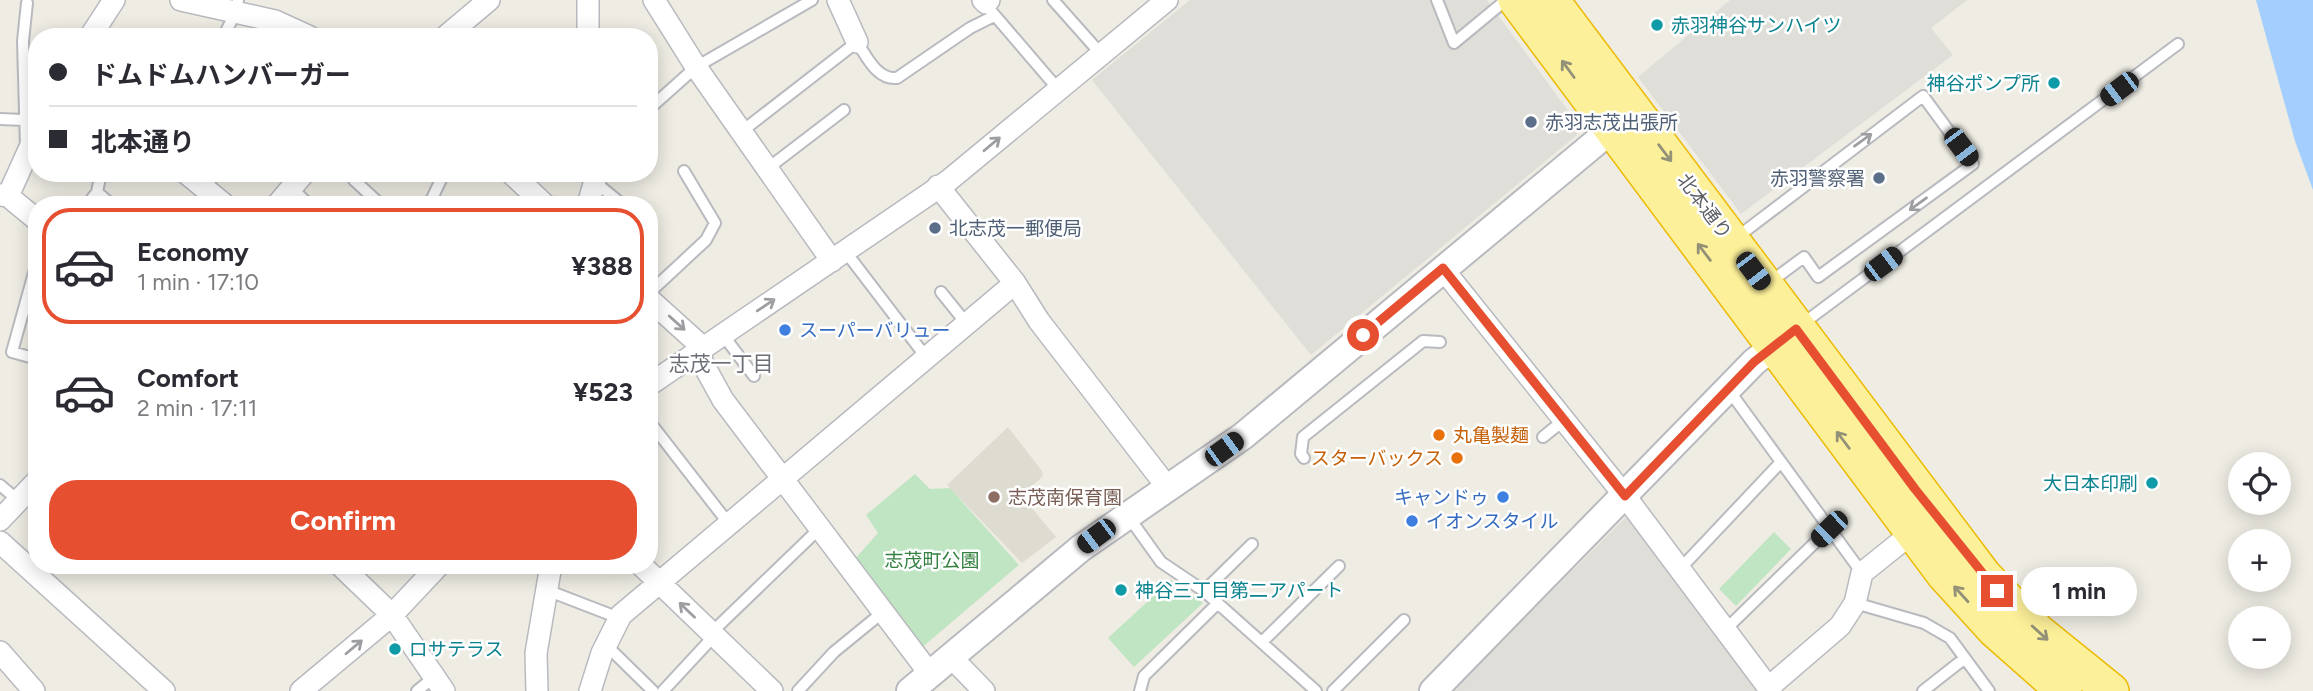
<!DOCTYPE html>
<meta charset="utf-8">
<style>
body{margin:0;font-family:Figtree,"Noto Sans JP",sans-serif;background:#f2f2f3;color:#2b2b33;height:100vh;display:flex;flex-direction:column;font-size:26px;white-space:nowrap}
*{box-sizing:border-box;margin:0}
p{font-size:23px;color:#7c7c81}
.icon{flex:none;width:38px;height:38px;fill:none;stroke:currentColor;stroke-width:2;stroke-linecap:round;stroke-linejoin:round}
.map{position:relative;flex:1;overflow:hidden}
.panel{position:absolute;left:28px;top:196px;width:630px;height:378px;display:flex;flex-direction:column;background:#fff;border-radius:28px;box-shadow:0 4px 18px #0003}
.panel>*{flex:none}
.hud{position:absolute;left:28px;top:28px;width:630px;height:154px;border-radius:28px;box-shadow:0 4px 18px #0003;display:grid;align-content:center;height:154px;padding:0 21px;background:#fff}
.buttons{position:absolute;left:2228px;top:452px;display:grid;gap:14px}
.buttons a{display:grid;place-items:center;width:63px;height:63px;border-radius:50%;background:#fff;box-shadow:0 4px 18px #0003;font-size:35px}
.end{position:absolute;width:32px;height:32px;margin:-16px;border:9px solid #e65031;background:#fff;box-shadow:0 0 0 4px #fff}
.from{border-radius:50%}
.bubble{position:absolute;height:49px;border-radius:24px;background:#fff;box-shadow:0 4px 18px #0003;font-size:23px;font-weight:700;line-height:49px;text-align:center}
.car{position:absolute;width:21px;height:42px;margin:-21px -10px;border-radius:9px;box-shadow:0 0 5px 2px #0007;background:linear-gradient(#222 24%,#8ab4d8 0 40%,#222 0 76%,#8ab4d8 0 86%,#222 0)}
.hud b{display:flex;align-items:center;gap:24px;height:66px;font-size:26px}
.hud b+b{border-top:2px solid #e1e1e2}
.hud i{width:18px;height:18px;background:#2b2b33}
ul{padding:12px 0 0;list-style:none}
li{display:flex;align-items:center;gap:21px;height:116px;margin:0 14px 10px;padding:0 7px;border:4px solid transparent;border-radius:28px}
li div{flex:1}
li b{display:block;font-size:26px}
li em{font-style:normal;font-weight:700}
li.on{border-color:#e65031}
li>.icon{width:63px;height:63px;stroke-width:1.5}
.action{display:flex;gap:14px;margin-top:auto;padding:14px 21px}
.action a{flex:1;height:80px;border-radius:28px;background:#e65031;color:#fff;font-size:28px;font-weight:700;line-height:80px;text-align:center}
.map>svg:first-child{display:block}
.industrial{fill:#dfded8}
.education{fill:#dedcd1}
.green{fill:#c0e5c3}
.water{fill:#a3cefd}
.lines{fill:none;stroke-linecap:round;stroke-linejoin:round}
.service-casing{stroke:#b8babf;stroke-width:14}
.minor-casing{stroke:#b8babf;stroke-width:24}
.tertiary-casing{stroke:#b8babf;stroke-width:30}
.trunk-casing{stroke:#edba04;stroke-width:38}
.service{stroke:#fff;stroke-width:10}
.minor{stroke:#fff;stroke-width:21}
.tertiary{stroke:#fff;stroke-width:26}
.trunk{stroke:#fcf09a;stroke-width:35}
.oneway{stroke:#939177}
.oneway2{stroke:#9d9ea2}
.route{stroke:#e65031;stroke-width:9}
.culture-dot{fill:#0f9aa8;stroke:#fff;stroke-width:2.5}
.service-dot{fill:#5c6f8a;stroke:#fff;stroke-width:2.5}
.shop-dot{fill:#3f7fe0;stroke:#fff;stroke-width:2.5}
.food-dot{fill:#e8710a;stroke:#fff;stroke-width:2.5}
.education-dot{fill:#8d6e63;stroke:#fff;stroke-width:2.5}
.labels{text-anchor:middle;stroke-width:5;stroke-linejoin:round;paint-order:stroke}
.culture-label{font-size:19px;fill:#0d838f;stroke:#fff;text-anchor:start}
.service-label{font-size:19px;fill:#4e5e75;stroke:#fff;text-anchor:start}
.street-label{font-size:19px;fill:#5b5e64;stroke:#fff}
.shop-label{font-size:19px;fill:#366cbe;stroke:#fff;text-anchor:start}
.food-label{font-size:19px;fill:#c56008;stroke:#fff;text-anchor:start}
.education-label{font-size:19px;fill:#785e54;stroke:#fff;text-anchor:start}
.park-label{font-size:19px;fill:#358140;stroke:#fff}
.neighbourhood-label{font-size:21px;fill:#6c7076;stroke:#fff}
</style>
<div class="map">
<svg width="2313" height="691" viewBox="0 0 2313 691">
<rect width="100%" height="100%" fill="#eeece3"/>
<path class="industrial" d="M1190,0h297l90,123v12l-266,220 -219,-275z
M1730,0h237l-36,28 22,27 -212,159 -103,-137z
M1627,516l133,175h-308z"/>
<path class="education" d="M1008,427l34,44 1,5 -13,12 -1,17 27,32 -34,26 -75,-78z"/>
<path class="green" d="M915,474l15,15 20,-1 69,77 -100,85 -65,-90 24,-27 -12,-18z
M1774,532l17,17 -55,57 -17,-17z
M1171,580l32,23 -69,64 -26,-29z"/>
<path class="water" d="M2256,0h57v190l-18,-49z"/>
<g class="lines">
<defs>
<path id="service" d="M1053,0l48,54
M1437,0l17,43 52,-43
M992,12l66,77
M223,37l13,-25 2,-12
M649,109l47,-42 116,-67
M0,119l24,1
M741,132l116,-90c10,15 20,38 40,36l73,-50 24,-12
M26,146l-3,-105 4,-38
M767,169l77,-59
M101,173l-4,19 15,13
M354,180l27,25
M595,182l28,23
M204,188l12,-15
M292,188l17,17
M87,205l10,-13
M429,205l15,-32
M1736,238l187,-142 50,68 -155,113 -14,-20 -35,26
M845,251l81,106
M37,262l-25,90 25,7
M941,292l25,31
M649,293l57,-53 9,-17 -31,-52
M1801,325l377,-281
M723,335l31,41
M1728,389l134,184
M649,421l80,103
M1543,437l21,-17
M1304,458l-3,-4 2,-17 120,-96 17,1
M0,485l19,16
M1128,516l33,46 43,29 112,100
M1679,570l102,-108
M549,591l70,27
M1204,591l48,-47
M1855,603l69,20 26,15 39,53
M1725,630l104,-101
M711,633l110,-106
M1262,642l77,-76
M606,645l47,46
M417,691l17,-14
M663,691l51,-55
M798,691l36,-39 49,-40
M1140,691l4,-15 74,-73
M1333,691l71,-71
M1923,691l42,-33"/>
<path id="minor" d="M181,0l94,21 35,16
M588,0v37
M654,0l42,67 136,194
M838,0l19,42
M983,0l3,3 3,-3
M90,37l24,-37
M445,37l44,-37
M186,173l39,32
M511,173l34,32
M938,186l77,97 24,38 129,167
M0,195l8,1 29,24
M8,196l29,-64
M277,205l27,-32
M588,205l9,-32
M1442,268l183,228 146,195
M649,299l51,46 2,17 21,38 207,274
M649,385l299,-204 219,-181
M0,520l37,-39
M0,542l164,149
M340,565l52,50 52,76
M641,565l131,126
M0,652l34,39
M951,657l33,34
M1769,687l71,-61 15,-23 7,-30 50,-40
M301,691l91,-76 47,-50
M537,691l-1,-38 15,-88
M590,691l12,-38 19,-38 394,-332"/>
<path id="tertiary" d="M910,691l171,-143 162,-112 369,-307
M1433,691l321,-329 33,-26"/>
<path id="trunk" d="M1516,0l428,574 51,56 69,61
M1551,0l433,576 54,56 73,59"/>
</defs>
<use href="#service" class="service-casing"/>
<use href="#minor" class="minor-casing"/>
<use href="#tertiary" class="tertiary-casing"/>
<use href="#trunk" class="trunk-casing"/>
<use href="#service" class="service"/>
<use href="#minor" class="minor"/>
<use href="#tertiary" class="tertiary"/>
<use href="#trunk" class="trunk"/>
</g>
<defs><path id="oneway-shaft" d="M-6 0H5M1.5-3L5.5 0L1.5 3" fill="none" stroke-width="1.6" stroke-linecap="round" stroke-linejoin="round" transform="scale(1.75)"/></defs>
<g class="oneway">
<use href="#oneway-shaft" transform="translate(1568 69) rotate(-126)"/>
<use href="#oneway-shaft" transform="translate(1665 153) rotate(53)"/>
<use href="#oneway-shaft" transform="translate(1704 252) rotate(-127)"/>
<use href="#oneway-shaft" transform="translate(1843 440) rotate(-127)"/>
<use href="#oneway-shaft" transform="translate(1961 594) rotate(-132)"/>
<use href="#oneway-shaft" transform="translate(2040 633) rotate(42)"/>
</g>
<g class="oneway2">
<use href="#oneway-shaft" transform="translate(1863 140) rotate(-36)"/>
<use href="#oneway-shaft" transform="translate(992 144) rotate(-40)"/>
<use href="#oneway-shaft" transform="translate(1918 204) rotate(144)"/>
<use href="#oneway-shaft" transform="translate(766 305) rotate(-34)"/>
<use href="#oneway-shaft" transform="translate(677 323) rotate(42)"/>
<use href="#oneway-shaft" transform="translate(687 610) rotate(-136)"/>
<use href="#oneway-shaft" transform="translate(354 647) rotate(-40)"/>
</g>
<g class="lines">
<path class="route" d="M1363,335l80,-67 182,228 129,-134 42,-33 119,160 82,102"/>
</g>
<g class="culture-dot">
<circle cx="1657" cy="25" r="7"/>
<circle cx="2054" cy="83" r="7"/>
<circle cx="2152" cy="483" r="7"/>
<circle cx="1121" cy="590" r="7"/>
<circle cx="395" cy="649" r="7"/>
</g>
<g class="service-dot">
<circle cx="1531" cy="122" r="7"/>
<circle cx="1879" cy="178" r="7"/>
<circle cx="935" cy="228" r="7"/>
</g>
<g class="shop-dot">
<circle cx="785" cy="330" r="7"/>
<circle cx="1503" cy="497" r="7"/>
<circle cx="1412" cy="521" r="7"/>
</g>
<g class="food-dot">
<circle cx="1439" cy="435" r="7"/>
<circle cx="1457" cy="458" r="7"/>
</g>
<circle class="education-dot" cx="994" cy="497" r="7"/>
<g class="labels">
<g class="culture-label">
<text x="1671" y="32">赤羽神谷サンハイツ</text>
<text x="2040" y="90" text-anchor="end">神谷ポンプ所</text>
<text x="2138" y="490" text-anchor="end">大日本印刷</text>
<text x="1135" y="597">神谷三丁目第二アパート</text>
<text x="409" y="656">ロサテラス</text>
</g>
<g class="service-label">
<text x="1545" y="129">赤羽志茂出張所</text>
<text x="1865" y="185" text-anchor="end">赤羽警察署</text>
<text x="949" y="235">北志茂一郵便局</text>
</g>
<g class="street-label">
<text transform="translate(1705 206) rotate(53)" y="7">北本通り</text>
</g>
<g class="shop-label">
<text x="799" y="337">スーパーバリュー</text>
<text x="1489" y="504" text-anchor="end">キャンドゥ</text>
<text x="1426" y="528">イオンスタイル</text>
</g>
<g class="food-label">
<text x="1453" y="442">丸亀製麺</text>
<text x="1443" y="465" text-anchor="end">スターバックス</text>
</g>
<g class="education-label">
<text x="1008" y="504">志茂南保育園</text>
</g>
<g class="park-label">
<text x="932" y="567">志茂町公園</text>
</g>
<g class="neighbourhood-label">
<text x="721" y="371">志茂一丁目</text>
</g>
</g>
</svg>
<div class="buttons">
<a><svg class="icon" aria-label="locate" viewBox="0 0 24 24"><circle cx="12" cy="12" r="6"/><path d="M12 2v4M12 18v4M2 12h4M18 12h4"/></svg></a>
<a>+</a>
<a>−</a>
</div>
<i class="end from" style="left:1363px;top:335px"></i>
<i class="end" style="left:1997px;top:591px"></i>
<div class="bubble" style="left:2021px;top:567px;width:116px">1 min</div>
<i class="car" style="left:2119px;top:89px;rotate:233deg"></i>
<i class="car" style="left:1961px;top:147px;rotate:143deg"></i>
<i class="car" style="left:1883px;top:264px;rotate:53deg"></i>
<i class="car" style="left:1753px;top:271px;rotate:143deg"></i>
<i class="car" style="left:1224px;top:449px;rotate:54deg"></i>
<i class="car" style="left:1829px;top:529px;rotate:226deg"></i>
<i class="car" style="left:1096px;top:536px;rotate:233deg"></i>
<div class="hud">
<b><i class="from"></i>ドムドムハンバーガー</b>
<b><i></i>北本通り</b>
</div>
<section class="panel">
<ul>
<li class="on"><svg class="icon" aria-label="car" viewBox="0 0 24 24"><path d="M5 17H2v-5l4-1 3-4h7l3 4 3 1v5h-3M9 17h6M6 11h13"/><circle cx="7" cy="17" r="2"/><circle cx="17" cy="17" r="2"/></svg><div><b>Economy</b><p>1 min · 17:10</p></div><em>¥388</em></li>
<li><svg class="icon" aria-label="car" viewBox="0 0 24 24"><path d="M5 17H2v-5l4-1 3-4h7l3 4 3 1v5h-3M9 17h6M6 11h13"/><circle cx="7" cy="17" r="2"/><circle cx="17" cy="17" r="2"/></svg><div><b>Comfort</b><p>2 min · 17:11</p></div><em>¥523</em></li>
</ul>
<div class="action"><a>Confirm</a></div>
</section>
</div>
